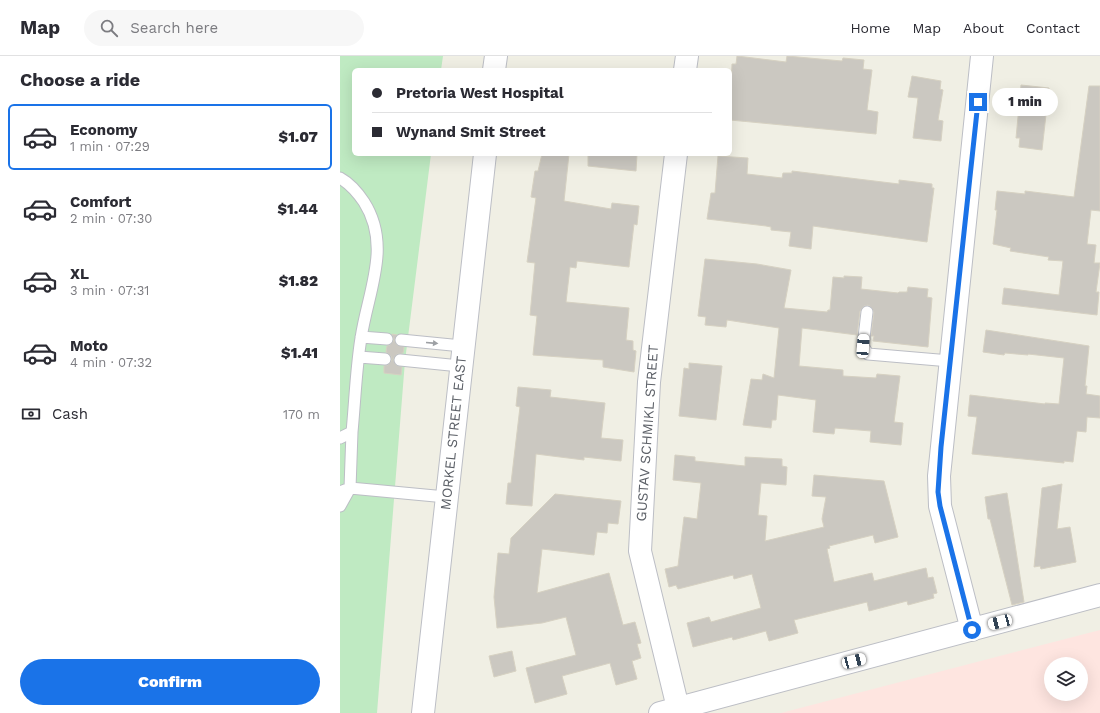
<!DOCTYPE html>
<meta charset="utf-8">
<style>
body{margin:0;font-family:"Work Sans",sans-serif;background:#f7f7f7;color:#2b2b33;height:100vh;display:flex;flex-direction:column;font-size:15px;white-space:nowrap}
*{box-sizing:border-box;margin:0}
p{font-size:13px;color:#7c7c81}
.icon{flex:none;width:22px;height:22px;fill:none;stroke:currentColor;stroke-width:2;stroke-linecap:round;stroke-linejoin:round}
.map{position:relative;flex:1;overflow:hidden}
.side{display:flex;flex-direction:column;background:#fff;width:340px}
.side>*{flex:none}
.banner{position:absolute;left:12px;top:12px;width:380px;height:88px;border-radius:6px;box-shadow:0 4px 16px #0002;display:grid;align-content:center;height:88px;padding:0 20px;background:#fff}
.buttons{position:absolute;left:704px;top:601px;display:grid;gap:8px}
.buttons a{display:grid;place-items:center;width:44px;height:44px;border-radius:50%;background:#fff;box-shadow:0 4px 16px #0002;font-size:20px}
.end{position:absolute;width:18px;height:18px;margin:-9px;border:5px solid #1a73e8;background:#fff;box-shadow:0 0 0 2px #fff}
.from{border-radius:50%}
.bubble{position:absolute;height:28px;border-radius:14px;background:#fff;box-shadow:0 4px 16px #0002;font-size:13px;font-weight:800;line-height:28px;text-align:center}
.car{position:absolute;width:12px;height:24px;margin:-12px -6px;border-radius:5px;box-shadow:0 0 3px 1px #0007;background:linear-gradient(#fff 24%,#345 0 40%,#fff 0 76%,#345 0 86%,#fff 0)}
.banner b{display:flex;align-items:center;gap:14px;height:38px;font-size:15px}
.banner b+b{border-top:1px solid #e1e1e2}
.banner i{width:10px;height:10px;background:#2b2b33}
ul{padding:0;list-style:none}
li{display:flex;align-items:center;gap:12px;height:66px;margin:0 8px 6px;padding:0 12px;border:2px solid transparent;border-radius:6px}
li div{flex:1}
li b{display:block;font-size:15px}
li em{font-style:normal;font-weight:800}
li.selected{border-color:#1a73e8}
li>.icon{width:36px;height:36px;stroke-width:1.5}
h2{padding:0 20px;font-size:18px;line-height:48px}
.pay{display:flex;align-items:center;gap:10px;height:44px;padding:0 20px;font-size:15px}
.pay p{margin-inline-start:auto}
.primary-button{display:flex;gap:8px;margin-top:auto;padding:8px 20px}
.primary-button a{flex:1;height:46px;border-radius:24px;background:#1a73e8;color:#fff;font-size:16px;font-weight:800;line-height:46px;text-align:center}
header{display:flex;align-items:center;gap:24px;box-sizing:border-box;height:56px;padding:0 20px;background:#fff;border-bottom:1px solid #e1e1e2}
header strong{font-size:19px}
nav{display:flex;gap:22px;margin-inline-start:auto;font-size:14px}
.search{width:280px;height:36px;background:#f7f7f7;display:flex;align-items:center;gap:10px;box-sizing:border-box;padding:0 14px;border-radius:22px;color:#7c7c81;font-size:15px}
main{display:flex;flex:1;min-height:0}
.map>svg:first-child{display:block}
.medical{fill:#fee5e0;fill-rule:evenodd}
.green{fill:#bfeac2}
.building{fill:#cbc8c1;stroke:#d6d1c2}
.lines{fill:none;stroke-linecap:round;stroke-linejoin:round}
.lane-casing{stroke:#bcbec5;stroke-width:13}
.street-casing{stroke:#bcbec5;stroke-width:24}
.lane{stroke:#fff;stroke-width:11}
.street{stroke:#fff;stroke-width:22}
.oneway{fill:#9da0a4}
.route{stroke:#1a73e8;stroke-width:5}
.labels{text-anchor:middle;stroke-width:4;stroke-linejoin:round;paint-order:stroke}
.street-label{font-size:14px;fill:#5c6067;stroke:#fff}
</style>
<header>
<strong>Map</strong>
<div class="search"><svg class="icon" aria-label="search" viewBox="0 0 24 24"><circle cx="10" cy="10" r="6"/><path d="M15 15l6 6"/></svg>Search here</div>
<nav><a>Home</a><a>Map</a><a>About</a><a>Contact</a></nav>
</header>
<main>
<section class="side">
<h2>Choose a ride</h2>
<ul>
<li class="selected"><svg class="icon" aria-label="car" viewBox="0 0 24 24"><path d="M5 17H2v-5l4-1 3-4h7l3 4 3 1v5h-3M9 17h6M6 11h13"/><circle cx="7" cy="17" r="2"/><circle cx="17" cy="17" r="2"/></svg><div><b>Economy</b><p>1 min · 07:29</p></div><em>$1.07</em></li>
<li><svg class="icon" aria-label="car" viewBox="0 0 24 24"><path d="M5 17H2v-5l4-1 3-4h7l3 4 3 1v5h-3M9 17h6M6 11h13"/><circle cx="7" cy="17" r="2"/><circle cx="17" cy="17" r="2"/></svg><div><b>Comfort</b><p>2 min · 07:30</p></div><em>$1.44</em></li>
<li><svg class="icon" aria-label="car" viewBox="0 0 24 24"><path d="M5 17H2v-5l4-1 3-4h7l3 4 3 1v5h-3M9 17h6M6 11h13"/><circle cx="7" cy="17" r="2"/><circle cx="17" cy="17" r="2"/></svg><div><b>XL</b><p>3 min · 07:31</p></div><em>$1.82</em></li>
<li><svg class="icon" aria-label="car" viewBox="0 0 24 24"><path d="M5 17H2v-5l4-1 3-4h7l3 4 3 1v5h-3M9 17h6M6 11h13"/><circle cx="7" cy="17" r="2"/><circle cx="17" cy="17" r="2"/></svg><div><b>Moto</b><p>4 min · 07:32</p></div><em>$1.41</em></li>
</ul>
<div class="pay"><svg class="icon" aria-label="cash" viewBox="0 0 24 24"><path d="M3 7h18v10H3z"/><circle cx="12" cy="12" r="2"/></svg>Cash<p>170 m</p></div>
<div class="primary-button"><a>Confirm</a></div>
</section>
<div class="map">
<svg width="760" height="657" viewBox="0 0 760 657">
<rect width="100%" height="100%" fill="#f0efe4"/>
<path class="medical" d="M760,574v83h-319zM711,608h30v30h-30z"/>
<path class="green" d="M0,0h103l-2,14h-87v84h77l-26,207 -28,352h-37z"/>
<path class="building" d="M397,0l49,6 1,-6 55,5 1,-3 21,2 -1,9 9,1 -5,40 11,2 -2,22 -146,-14 2,-56h4z
M572,20l29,5 -1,8 3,1 -5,30 5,1 -2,20 -28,-3 5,-40 -10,-1z
M681,29l28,3 -7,62 -23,-3 1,-9h-4z
M749,30h11v125l-9,-1 -4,34 9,1 -2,18h6l-4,29h3l-2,23 -95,-11 2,-16 55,7 4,-34 -15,-1 1,-3 -39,-6 1,-3 -18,-4 4,-34h-2l2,-19 28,3v-3l49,6z
M202,98h27l-5,47 47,8 1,-6 27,3 -2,19 -3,-1 -5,43 -52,-6 -1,7 -6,-1 -4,35 63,6 -3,32 7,1v9l3,1 -2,21 -31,-5v-7l-70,-5 4,-39 -7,-1 5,-52 -8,-1 9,-64 -5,-1 4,-26h3z
M248,98h49l-1,17 -48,-5z
M378,100l30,2 -1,16 35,4 1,-5h9v-2l107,13v-4l33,4v4h2l-7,54 -114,-16 -2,23 -22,-3 2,-14 -20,-2v-3l-5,-1 -59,-7 4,-26h4z
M365,203l52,5 34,6 -7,38 43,4 1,-2h2l3,-33 11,1v-2l18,1 -1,12 37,4 1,-1h8l1,-5 20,2 -1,8 5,1 -4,49 -55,-6 1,-5h-3l3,-24 -3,-5 -3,-2 -4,1 -4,5 -3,24 -55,-7 -3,38 44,4v6l33,2 1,-4 23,2 -6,46 9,1 -2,22 -31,-3 1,-11 -36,-3 -1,6 -21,-2 3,-32 -38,-5 -2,25h-4l-1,8 -28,-3 8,-46 11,1 1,-6 11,4 5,-50 -52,-8 -1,7 -21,-2 1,-8 -8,-1z
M646,274l103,16 -4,40h2l-1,8 14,2v22l-13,-1 -1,15 -9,-1 -4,31 -9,-1v2l-92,-9 5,-37 -9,-1 2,-21 75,9v-1l14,1 5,-46 -36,-4v1l-23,-2 -1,2 -21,-3z
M52,278l5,1 -3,5 3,5 7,2 -1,6 -6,1 -4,5 3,6 6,2 -1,8 -17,-2v-7l4,-1 4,-5 -1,-4 -5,-4 1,-6 3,-1 4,-5z
M349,307l33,3 -6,54 -37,-4 5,-48 5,1z
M178,331l33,3 -1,7 55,6 -4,35 22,2 -2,21 -37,-4v3l-48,-6 -4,52 -26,-2 2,-21h3l9,-76 -4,-1z
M335,399l20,2v4l50,5v-9l37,2v7l5,1 -1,18 -25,-2 -3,32 9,1 -2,25 59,-14 -2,-8 4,-22 -14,-1 2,-21 70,6 14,56 -23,6 -2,-8 -44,11 1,2 -3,1 7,33 38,-9 2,8 52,-13 2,10 5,-1 4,16 -4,1 1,4 -26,7 -1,-4 -38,10 -2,-9 -73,18 4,13 -29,8 -3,-10 -33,9 -1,-3 -39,10 -6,-24 22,-6 2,5 50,-14 -9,-34 -18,5 -1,-4 -55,14 -2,-4 -7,2 -4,-18 13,-3 6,-49 13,2 4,-36 -28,-3z
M722,428l-5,45 13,-2 6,35 -35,7 -1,-3 -6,1 8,-79z
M667,437l17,109 -12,3 -22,-86h-2l-3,-22z
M215,438l66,7 -3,23 -10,-1 -1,10 -10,-1 -3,23 -52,-6 -5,44 72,-20 14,52 12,-3 6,21 -4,1 4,14 -9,3 5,18 -21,6 -6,-22 -48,13 5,18 -32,9 -9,-35 50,-13 -10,-38 -24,6 -45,5 -3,-31 4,-44 11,1 2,-16z
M172,595l4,20 -22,6 -5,-21z"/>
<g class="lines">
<defs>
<path id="lane" d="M0,122c9,5 18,15 24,24 28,44 4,89 -3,136 -5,31 -6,63 -9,94l-12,6
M527,256l-4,34 5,8 82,7
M21,281l26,2
M61,284l61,6
M19,301l26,2
M60,304l60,6
M0,436l10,-4 96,9
M0,450l10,-18 2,-56"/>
<path id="street" d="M154,14l2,-14
M345,14l2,-14
M336,98l-27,228 -9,169 38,157
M632,574l-32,-124 -1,-30 43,-420
M83,657l62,-559
M320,657l440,-118"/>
</defs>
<use href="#lane" class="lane-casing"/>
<use href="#street" class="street-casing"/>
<use href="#lane" class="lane"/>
<use href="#street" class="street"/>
</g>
<defs><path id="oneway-solid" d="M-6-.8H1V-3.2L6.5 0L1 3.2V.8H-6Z"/></defs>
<use class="oneway" href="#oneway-solid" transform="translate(92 287) rotate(5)"/>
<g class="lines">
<path class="route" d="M632,574l-32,-124 -2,-14 3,-45 37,-345"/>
</g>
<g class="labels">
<g class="street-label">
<text transform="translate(113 377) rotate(-84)" y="5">MORKEL STREET EAST</text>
<text transform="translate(307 377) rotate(-86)" y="5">GUSTAV SCHMIKL STREET</text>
</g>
</g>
</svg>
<div class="buttons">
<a><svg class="icon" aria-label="layers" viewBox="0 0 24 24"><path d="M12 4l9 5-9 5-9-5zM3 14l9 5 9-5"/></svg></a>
</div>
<i class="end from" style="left:632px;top:574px"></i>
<i class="end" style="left:638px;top:46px"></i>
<div class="bubble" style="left:652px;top:32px;width:66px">1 min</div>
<i class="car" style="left:523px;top:290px;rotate:4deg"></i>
<i class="car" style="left:660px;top:566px;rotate:255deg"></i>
<i class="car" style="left:514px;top:605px;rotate:75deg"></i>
<div class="banner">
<b><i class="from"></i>Pretoria West Hospital</b>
<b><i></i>Wynand Smit Street</b>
</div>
</div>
</main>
